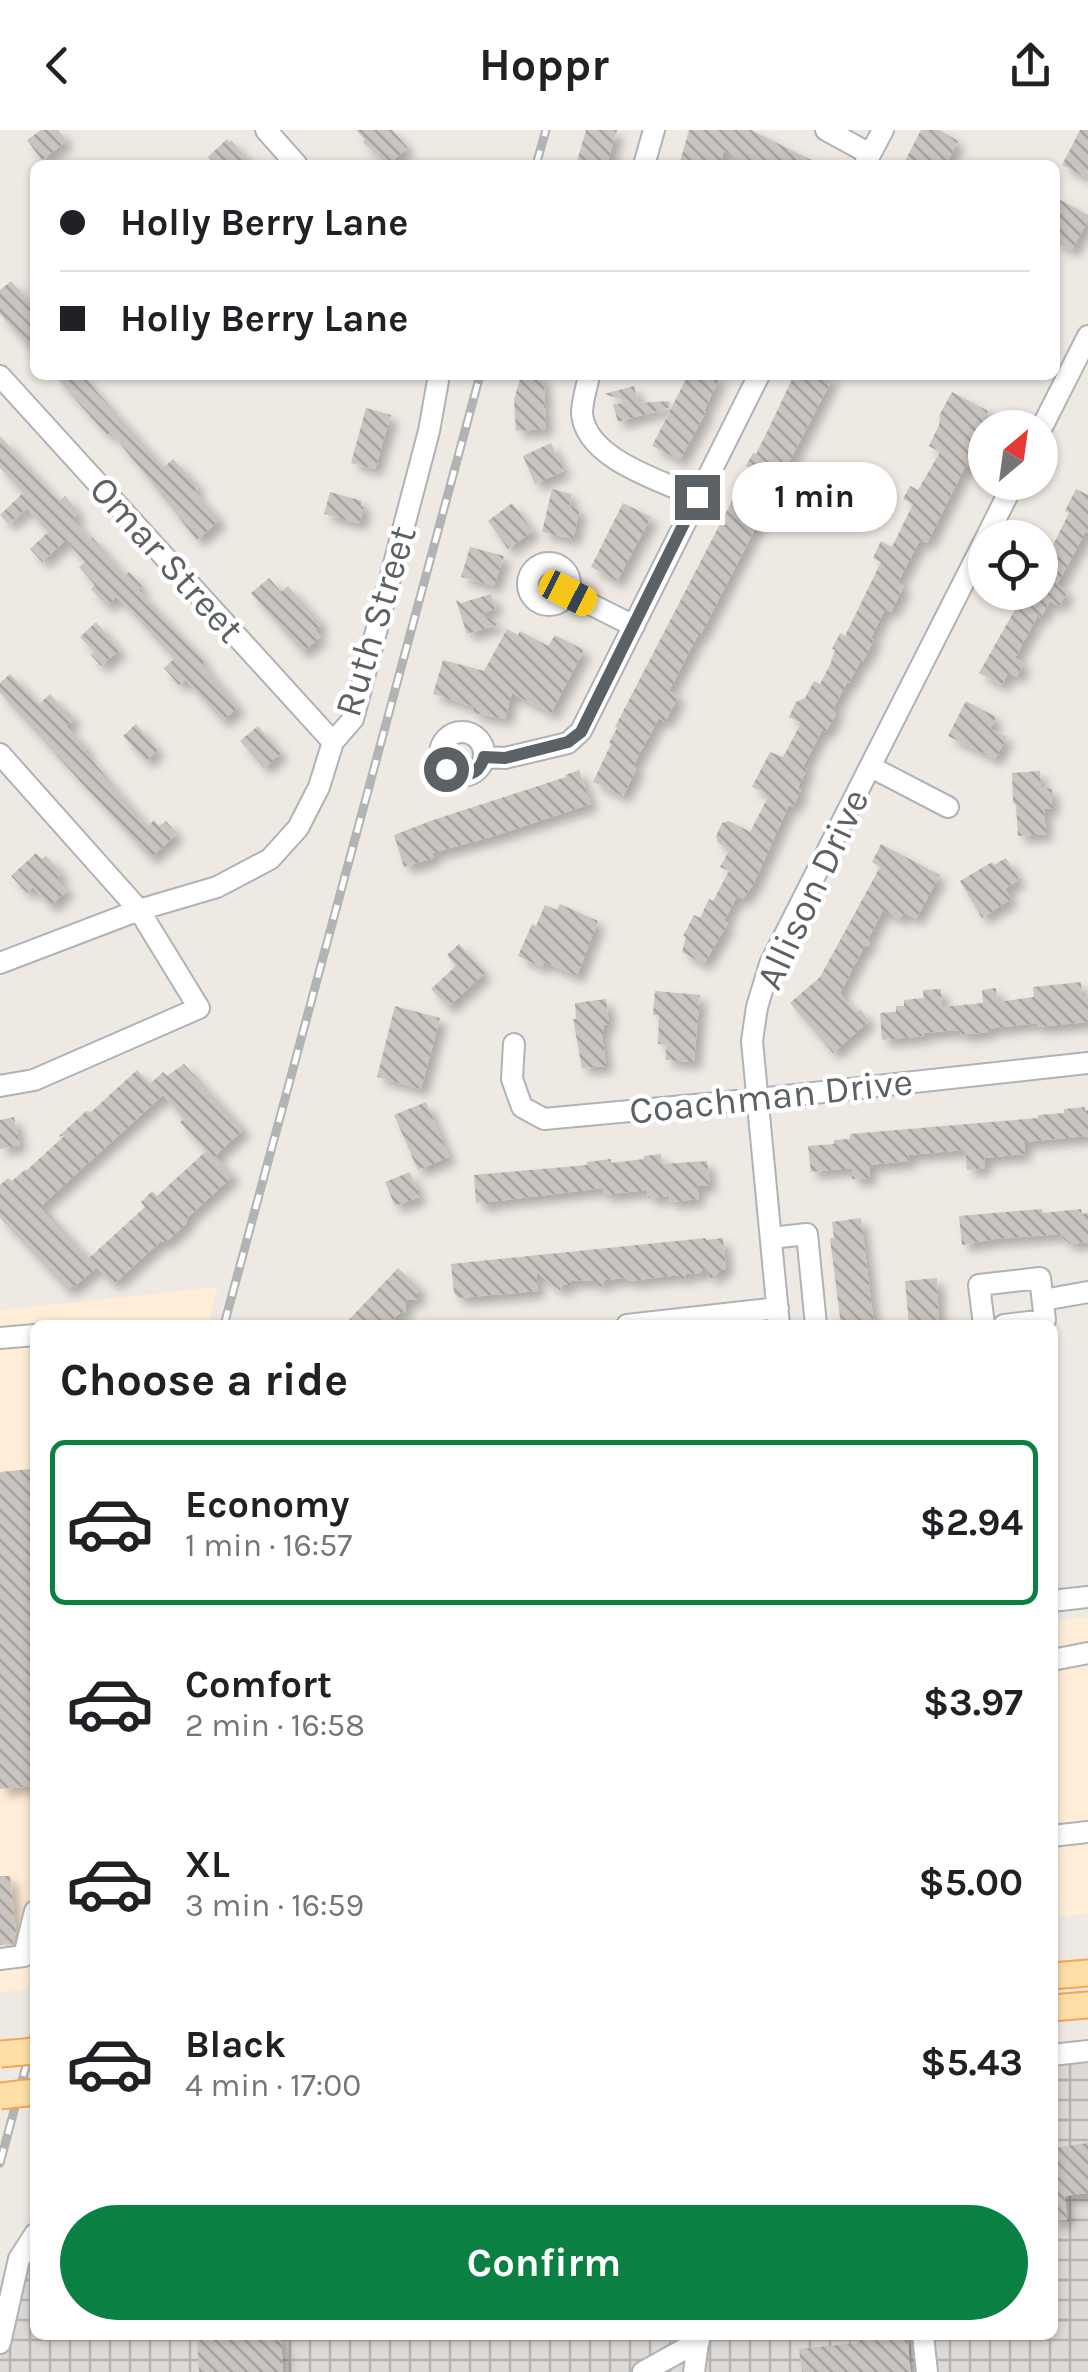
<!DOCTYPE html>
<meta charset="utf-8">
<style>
body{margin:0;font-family:Karla,sans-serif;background:#f6f6f6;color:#202124;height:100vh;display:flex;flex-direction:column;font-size:38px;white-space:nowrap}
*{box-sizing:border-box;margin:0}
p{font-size:32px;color:#757577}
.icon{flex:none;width:55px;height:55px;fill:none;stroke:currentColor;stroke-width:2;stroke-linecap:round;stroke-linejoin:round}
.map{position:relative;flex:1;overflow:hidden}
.side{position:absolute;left:30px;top:1190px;width:1028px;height:1020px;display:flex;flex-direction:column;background:#fff;border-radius:15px;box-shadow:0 2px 8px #0004}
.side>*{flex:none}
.hud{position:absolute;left:30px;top:30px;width:1030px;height:220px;border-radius:15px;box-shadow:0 2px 8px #0004;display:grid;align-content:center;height:220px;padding:0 30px;background:#fff}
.needle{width:65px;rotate:29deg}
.tools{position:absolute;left:968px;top:280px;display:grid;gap:20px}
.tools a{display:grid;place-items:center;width:90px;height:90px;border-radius:50%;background:#fff;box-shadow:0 2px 8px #0004;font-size:50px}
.end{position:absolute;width:45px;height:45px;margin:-22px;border:12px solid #5b6164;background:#fff;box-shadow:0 0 0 5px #fff}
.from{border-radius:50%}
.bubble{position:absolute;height:70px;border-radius:35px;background:#fff;box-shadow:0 2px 8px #0004;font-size:32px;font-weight:700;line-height:70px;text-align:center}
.car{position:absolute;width:30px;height:60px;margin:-30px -15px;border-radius:12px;box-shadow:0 0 8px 2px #0007;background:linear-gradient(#f5c518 24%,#345 0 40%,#f5c518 0 76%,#345 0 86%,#f5c518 0)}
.hud b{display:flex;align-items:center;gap:35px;height:95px;font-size:38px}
.hud b+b{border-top:2px solid #e0e0e0}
.hud i{width:25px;height:25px;background:#202124}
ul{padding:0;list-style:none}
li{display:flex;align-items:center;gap:30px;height:165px;margin:0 20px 15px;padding:0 10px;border:5px solid transparent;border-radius:15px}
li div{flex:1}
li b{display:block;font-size:38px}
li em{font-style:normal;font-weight:700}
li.selected{border-color:#0b8043}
li>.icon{width:90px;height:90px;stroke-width:1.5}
h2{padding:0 30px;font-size:45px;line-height:120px}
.button{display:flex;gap:20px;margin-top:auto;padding:20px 30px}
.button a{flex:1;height:115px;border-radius:60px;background:#0b8043;color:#fff;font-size:40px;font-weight:700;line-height:115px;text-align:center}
header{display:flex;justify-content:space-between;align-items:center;height:130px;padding:0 30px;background:#fff;font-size:45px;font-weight:700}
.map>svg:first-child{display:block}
.commercial{fill:#ffedd8}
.industrial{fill:url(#industrial-grid)}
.building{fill:url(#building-back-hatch);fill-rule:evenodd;filter:url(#shadow)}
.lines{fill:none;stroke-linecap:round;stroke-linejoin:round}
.minor-casing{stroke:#afb3b6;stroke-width:24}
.major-casing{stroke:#f5a655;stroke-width:29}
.minor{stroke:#fff;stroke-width:20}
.major{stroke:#ffdea7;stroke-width:25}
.rail-casing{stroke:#b2b3b4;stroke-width:9}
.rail{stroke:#fff;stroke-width:5;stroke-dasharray:15;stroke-linecap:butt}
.major-bridge-casing{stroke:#f5a655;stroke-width:29;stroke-linecap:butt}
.major-bridge{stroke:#ffdea7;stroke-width:25}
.route{stroke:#5b6164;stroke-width:12}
.labels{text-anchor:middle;stroke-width:9;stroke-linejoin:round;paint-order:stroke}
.street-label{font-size:38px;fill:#5b6164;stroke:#fff}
</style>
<header><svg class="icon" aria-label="back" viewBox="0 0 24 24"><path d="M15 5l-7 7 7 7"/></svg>Hoppr<svg class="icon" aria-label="share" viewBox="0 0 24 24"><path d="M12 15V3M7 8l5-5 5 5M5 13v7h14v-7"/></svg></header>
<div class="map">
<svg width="1088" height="2242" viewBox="0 0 1088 2242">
<defs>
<pattern id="industrial-grid" width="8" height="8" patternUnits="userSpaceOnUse" patternTransform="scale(2.5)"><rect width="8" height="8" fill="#ddd9d6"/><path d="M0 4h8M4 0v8" fill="none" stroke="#b6b3b1"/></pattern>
<pattern id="building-back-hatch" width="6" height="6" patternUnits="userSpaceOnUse" patternTransform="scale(2.5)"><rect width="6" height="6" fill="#c9c4bf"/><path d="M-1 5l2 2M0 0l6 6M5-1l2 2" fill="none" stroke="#a6a39f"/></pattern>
<filter id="shadow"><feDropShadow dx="7" dy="7" stdDeviation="5" flood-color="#0004"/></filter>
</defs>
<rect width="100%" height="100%" fill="#eee9e3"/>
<path class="commercial" d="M218,1157l-10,38h-173v640l-7,24 -28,4v-683z
M1088,1487v297l-35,3 -1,-296z"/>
<path class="industrial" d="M1088,1930v312h-1088v-19l35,-144v126h1017l1,-272z"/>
<path class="building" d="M41,0h17l9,11 -25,19 -15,-20z
M356,0h36l16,18 -21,17 -24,-23 2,-2z
M586,0h31l-10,35h-31z
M689,0h62l70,35h-69l-28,-14 -4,14h-41z
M921,0h19l18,11 -12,24h-43z
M1080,0h8v48l-26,-13z
M227,9l2,3 2,-2 22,25h-37l-8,-8z
M1055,67l33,18v5l-16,30 -17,-8z
M11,151l24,27v47l-35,-41v-24z
M54,245h28l82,92 9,-8 26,28 -5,4 26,29 -23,20 -86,-108 -4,3z
M521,245h22l2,24 -2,9h2l1,21 -30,2 -2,-31z
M688,245h33l-17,36 2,1 -26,48 -28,-14z
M794,245h40l-134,261 -2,-1 -29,56 10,5 -14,26 -6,-4 -26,48 4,2 -14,28 -30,-14 18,-38 -2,-1 8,-15 -2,-1 134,-259 -3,-2 7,-13 3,1 12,-24z
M634,256l5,17 30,-2 1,6 -52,15 -5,-18 19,-1 -28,-9z
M952,262l36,19 -11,23 3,2 -8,15 4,2 -7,14 -3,-2 -39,78 -7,-3 -22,42 6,4 -13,26 -6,-3 -14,29 3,2 -11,21 -2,-1 -12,23 -2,-1 -14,27 4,3 -11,20 -4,-2 -19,37 4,2 -9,19 3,2 -8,17 -4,-2 -36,80 -10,14 -6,-3 -13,25 4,2 -24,41 -22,-12 4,-15 -3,-1 11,-21 6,3 9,-19 4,2 16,-30 -9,-4 10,-18 -12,-6 -2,-7 6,-13 7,-2 21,11 19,-37 -17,-8 18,-35 13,5 18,-34 -12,-6 7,-15 9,-4 9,-17 6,3 10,-19 5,-15 -3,-1 8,-16 5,3 36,-74 -8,-4 8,-17 11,6 21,-43 -10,-5 7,-13 8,4 22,-38 -11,-6 10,-21 1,-11z
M366,278l25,7 -16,54 -24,-6z
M0,306l59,65 6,-5 14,17 -6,5 17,21 2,-2 33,38 4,-3 13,14 -4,4 65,69v5l36,43 -17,14 -36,-41 -7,5 -15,-17 10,-9 -49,-54 -9,-8 -9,9 -16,-17 4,-4 -16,-18 6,-5 -19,-22 -24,22 -12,-13 18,-17 -21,-24 -19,16 -8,-9 23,-22 -23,-25z
M551,313l13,28 -29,13 -12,-28z
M552,359l20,5 -3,12 11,3 -7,30 -31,-7z
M1076,359l12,6v37l-3,1 -28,52 11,6 -9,15 -9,-5 -10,18 -1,-6 -24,45 9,5 -7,14 -9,-4 -6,12 -23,-12 46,-81h15v-28l7,-12 2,1 20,-40 -4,-2z
M330,362l32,9 -1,5 3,1 -4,15 -2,1 -34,-9z
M512,373l21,28 -25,18 -20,-28z
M623,373l28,14 -34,64 -26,-14z
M470,417l34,9 -10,30 -33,-9z
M269,448l12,14 7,-6 34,38 -7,6 6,7 -19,15 -51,-59z
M491,464l5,14 -15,6 19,10 -33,10 -11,-34 5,3z
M96,492l24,28 -19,16 -10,-11 3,-3 -14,-15z
M507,499l11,6 2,-4 28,15 7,-11 29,15 -33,63 -39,-20 -7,26 -31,-6v-6l-41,-13 10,-34 41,11z
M10,544l29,30 11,-10 14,16 1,-2 10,11 -9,7 21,22 -3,3 64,75 6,-6 5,6 7,-5 11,13 -27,24 -150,-165v-10z
M966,571l30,16 -6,12 17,8 -12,22 -47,-23z
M136,594l22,26 -12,11 -23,-25z
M258,596l23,27 -17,15 -24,-27z
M579,640l12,34 -100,33 -59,16 2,5 -30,9 -10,-32 39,-15 133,-43 -1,-2z
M1040,641l1,16 11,2v20h-8l2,25 -28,2 -2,-31 -3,-3 -1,-29z
M881,714l59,31 -24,44 -12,-6 -5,6 -16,-9 -15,29 2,6 -6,2 -24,46 16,19 5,-2 8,11 -36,32 -43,-50 30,-26 60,-110 -8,-5z
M36,723l6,6 4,-3 16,17 -5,4 11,13 -18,16 -17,-19 -6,6 -16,-17z
M1006,728l13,22 -14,9 6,10 -29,19 -22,-37 32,-19 2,3z
M560,774l38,17 -21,55 -33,-14 -2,5 -24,-11 14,-32 4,2 9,-21 12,5z
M459,814l26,29 -37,34 -17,-18 25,-23 -9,-11z
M1081,852l1,14h6v26l-51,5v-4l-50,6 1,3 -28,3v-5l-36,3v3l-42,4 -2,-27 16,-1v-6h8v-6l20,-2 -1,-8 18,-1 1,18 41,-4 -1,-13 14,-2 1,14 37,-5 -1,-10z
M655,861l45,4 -6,67 -29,-2 2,-15 -9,-1 1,-29h-6z
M606,869l3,25 -6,1 1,9h-2l4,32 -24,2 -9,-49h3l-1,-16z
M395,876l45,12 -19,71 -44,-12z
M184,934l60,65 -29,27 18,20 -46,42v5l-21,19 -5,-1 -46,42 -4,-4 -2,2 -12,-14 -23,20 -2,-2 -4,4 -3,-1 -65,-70v-33l8,-7 4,3 14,-12v2l39,-36 -7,2 28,-26 5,1 46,-42 13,14 13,-12 4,4zM163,965l21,24 -4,3 26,29 -49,45 -5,-5 -11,11 4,5 -56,51 -48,-52z
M426,972l23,55 -31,13 -24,-55z
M1085,977v4l3,-1v26l-64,6 1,12 -41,4 1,10 -18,2 -2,-20 -57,5 1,6 -40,4 1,13 -18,1v-11l-41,4 -3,-26 26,-2v-4l16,-1v-5l188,-16v-3l26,-2v-4z
M14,987l6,28 -20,4v-29z
M661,1024l1,10 45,-3 3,24 -13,1 2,13 -29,3 -1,-6 -21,2 -1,-8 -44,5v-7l-113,14 -3,4 -6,-4 -5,1 -2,-28 113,-10v-3l24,-3v4l33,-4v-3z
M410,1042l10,25 -25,9 -10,-24z
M1042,1079l1,4 38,-4 1,5 6,-1v29l-18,2 -7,-6v-4l-68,5 -33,6 -3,-29z
M861,1088l13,107h-33l-11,-87h4l-2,-16z
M706,1108v2l17,-2 3,31 -5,1 -11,10 -1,-8 -5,-3 -4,4 -14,1 -3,6 -4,-5 -49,6 -4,-3 -21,2 -4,7 -6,-6 -25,-1 1,5h-8l-3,5 -24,-18 2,19 -79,7 -5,-5 -3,-29z
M398,1138l23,21 -4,4v7h-11l-1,12 -5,1 -13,12h-43z
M937,1148l2,47h-30l-4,-44z
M32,1339l3,30v287l-35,3v-317z
M0,1746h10l6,56 -3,12 -13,1z
M1088,2013v50l-23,3 2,24 -15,1v-73z
M197,2205h84l2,37h-84z
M857,2205h50l4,37h-109l-3,-23 59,-6z"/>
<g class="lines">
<defs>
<path id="minor" d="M266,0l31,35
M826,0l44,24
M865,34l18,-34
M644,35l10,-35
M589,245c-2,12 -7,26 -7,38 3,46 80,68 115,84
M0,246l333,366
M1040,301l48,-95
M986,408l28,-56
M528 454a21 21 0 1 1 42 0a21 21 0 1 1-42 0Z
M568,463l66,33
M440 624a22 22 0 1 1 44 0a22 22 0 1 1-44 0Z
M0,624l139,156 60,98 -165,72 -34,6
M484,627l21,1 63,-15 13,-12 178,-356
M871,637l77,40
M0,833l139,-53 78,-23 53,-28 28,-31 21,-41 14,-45 20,-23 76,-288 10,-56
M514,914l-2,35 10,28 22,12 215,-20 329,-36
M771,1108l36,-4 9,91
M1043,1170l45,-8
M627,1195l151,-17
M779,1195l-27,-284 5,-34 13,-43 215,-424
M984,1195l-5,-40 61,-7 5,42 -41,5
M0,1208l35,-3
M1052,1471l36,-4
M1052,1530l36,-7
M1052,1706l36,-4
M0,1829l24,-3 11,-45
M1052,1925l36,-4
M923,2205l4,37
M0,2213l19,-84 16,-25
M643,2242l56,-31
M694,2242l5,-37"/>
<path id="major" d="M1052,1846l36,-3
M1052,1878l36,-3"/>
</defs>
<use href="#minor" class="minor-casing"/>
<use href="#major" class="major-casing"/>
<use href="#minor" class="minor"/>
<use href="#major" class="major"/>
<defs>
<path id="rail" d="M536,35l10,-35
M224,1195l256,-950
M0,2033l35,-131"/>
</defs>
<use href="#rail" class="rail-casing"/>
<use href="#rail" class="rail"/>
<defs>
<path id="major-bridge" d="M0,1924l35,-3
M0,1966l35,-4"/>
</defs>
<use href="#major-bridge" class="major-bridge-casing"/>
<use href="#major-bridge" class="major-bridge"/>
</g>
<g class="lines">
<path class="route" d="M446,639c16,11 33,7 38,-12l21,1 63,-16 13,-10 116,-235"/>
</g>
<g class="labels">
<g class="street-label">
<text transform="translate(167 429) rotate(48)" y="13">Omar Street</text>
<text transform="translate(375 491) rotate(-73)" y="13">Ruth Street</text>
<text transform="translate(812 759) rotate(-65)" y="13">Allison Drive</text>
<text transform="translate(771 966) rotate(-6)" y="13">Coachman Drive</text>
</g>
</g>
</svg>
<div class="tools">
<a><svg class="needle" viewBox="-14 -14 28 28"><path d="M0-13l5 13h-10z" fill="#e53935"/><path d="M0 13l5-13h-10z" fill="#757577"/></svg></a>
<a><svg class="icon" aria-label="locate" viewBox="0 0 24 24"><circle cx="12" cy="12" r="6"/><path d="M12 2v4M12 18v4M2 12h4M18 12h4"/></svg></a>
</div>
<i class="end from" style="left:446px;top:639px"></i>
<i class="end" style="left:697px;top:367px"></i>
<div class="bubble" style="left:732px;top:332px;width:165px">1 min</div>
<i class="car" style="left:568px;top:463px;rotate:117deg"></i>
<div class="hud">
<b><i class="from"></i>Holly Berry Lane</b>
<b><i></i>Holly Berry Lane</b>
</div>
<section class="side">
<h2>Choose a ride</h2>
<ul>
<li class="selected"><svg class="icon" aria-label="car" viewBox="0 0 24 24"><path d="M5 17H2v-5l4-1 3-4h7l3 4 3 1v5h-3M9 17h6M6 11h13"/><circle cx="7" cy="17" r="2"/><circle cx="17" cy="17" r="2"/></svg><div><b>Economy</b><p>1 min · 16:57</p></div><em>$2.94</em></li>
<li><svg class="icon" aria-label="car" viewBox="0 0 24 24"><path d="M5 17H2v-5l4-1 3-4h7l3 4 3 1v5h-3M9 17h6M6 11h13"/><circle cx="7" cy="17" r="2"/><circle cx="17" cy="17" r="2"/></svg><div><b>Comfort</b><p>2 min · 16:58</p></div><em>$3.97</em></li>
<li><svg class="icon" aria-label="car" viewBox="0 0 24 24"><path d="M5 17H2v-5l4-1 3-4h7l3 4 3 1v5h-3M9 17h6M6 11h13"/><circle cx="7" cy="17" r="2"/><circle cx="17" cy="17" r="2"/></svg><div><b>XL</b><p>3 min · 16:59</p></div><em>$5.00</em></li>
<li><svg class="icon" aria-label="car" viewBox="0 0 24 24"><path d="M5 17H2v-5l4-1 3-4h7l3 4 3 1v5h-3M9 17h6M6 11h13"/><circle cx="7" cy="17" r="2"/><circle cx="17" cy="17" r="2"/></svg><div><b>Black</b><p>4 min · 17:00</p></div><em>$5.43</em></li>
</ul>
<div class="button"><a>Confirm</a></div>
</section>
</div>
